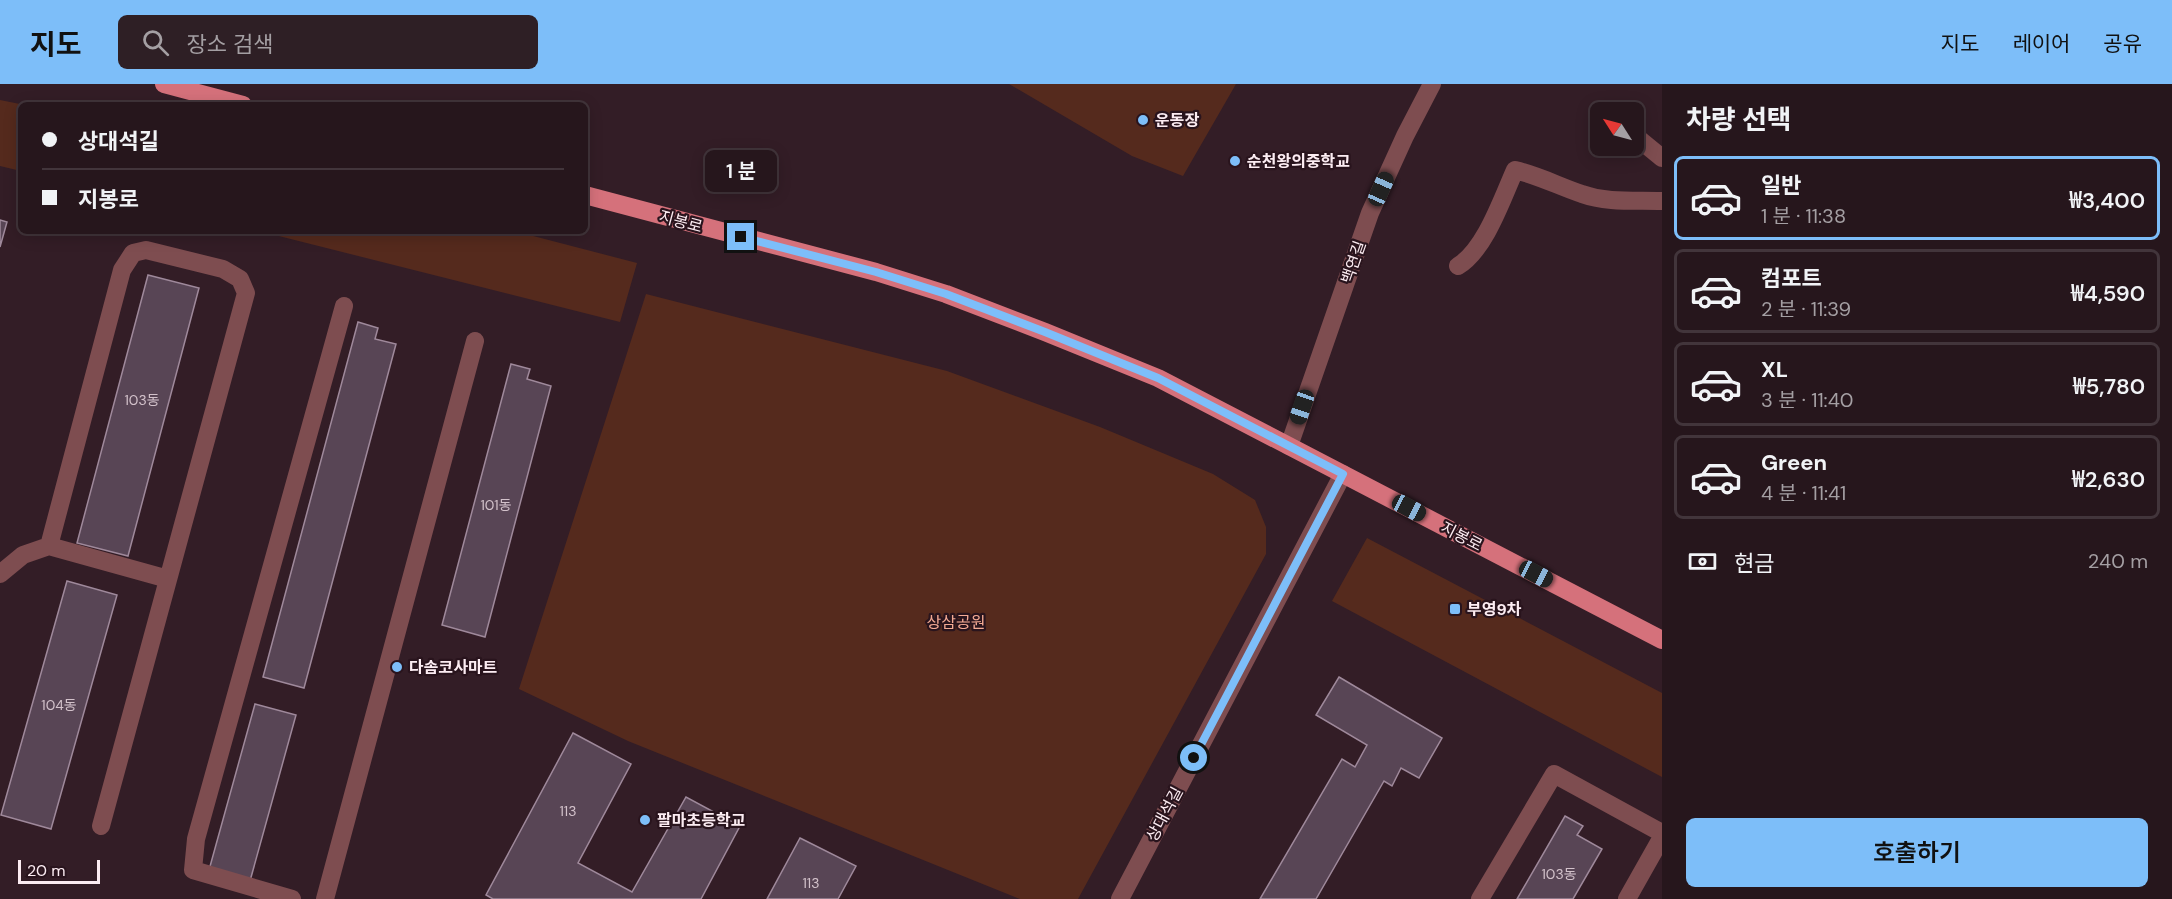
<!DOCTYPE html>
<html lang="ko">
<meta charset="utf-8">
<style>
body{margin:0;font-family:"DM Sans","Noto Sans KR",sans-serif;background:#2e1f25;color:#f1f3f6;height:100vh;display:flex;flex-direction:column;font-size:22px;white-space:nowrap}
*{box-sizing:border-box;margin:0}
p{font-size:20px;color:#a49fa3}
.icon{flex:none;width:33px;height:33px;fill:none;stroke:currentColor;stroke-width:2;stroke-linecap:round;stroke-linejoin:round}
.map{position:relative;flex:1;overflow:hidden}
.side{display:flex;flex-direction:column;background:#26161c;width:510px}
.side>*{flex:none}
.banner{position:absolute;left:18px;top:18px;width:570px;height:132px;border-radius:9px;box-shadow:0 3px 15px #0003,0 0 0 2px #42353b;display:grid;align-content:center;height:132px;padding:0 24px;background:#26161c}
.needle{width:39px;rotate:306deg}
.buttons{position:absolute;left:1590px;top:18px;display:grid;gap:12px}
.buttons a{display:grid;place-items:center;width:54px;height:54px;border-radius:9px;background:#26161c;box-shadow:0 3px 15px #0003,0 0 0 2px #42353b;font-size:30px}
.scale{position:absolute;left:18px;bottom:15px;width:82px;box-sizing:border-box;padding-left:6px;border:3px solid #fcecf2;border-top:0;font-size:16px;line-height:21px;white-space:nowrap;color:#fcecf2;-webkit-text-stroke:4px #29141d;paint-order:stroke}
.end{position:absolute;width:27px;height:27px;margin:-14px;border:8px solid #7dbef9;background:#111;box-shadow:0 0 0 3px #111}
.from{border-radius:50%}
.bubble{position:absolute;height:42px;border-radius:9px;background:#26161c;box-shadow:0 3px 15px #0003,0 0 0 2px #42353b;font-size:20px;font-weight:600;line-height:42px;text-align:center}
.car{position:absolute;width:18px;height:36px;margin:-18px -9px;border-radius:8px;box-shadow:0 0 4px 2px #0007;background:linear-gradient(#222 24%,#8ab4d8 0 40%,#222 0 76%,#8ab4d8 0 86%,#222 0)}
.banner b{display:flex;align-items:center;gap:21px;height:57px;font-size:22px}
.banner b+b{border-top:2px solid #42353b}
.banner i{width:15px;height:15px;background:#f1f3f6}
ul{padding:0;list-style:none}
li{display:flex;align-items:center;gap:18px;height:84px;margin:0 12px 9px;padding:0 12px;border:3px solid #42353b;border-radius:9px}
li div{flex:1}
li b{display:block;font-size:22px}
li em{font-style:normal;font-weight:600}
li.selected{border-color:#7dbef9}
li>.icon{width:54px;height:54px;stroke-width:1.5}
h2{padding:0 24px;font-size:27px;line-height:72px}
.pay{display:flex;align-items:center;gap:15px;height:66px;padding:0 24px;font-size:22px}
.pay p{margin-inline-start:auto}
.primary-button{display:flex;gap:12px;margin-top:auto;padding:12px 24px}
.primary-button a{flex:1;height:69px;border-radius:9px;background:#7dbef9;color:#111;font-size:24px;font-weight:600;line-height:69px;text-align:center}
header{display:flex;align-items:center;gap:36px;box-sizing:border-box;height:84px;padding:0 30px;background:#7dbef9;color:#111}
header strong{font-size:28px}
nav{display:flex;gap:33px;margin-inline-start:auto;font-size:21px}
.search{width:420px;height:54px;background:#2e1f25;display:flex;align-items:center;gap:15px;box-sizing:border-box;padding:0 21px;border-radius:9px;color:#a49fa3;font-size:22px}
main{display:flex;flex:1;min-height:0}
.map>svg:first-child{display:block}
.green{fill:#552a1d}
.building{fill:#584555;stroke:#9f899b;stroke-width:1.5}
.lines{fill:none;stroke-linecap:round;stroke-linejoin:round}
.minor{stroke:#7e4d50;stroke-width:18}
.major{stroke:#d5717b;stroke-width:18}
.route{stroke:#7dbef9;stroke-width:8}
.poi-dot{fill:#7dbef9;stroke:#29141d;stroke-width:2}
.labels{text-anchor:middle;stroke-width:4.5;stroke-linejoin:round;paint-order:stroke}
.number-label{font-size:14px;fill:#d3c2cb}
.poi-label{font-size:16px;font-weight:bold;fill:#fcecf2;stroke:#29141d;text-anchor:start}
.street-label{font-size:16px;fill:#fcecf2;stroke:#29141d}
.park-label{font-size:16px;fill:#f4aa94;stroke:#29141d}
</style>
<header>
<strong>지도</strong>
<div class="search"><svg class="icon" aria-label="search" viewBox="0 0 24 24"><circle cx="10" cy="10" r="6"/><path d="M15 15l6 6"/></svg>장소 검색</div>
<nav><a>지도</a><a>레이어</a><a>공유</a></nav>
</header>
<main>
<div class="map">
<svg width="1662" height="815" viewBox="0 0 1662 815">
<rect width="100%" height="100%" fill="#331d26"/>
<path class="green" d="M1009,0h227l-53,92 -51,-20z
M0,16l25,5h-4v66l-21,-5z
M259,147h255l123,32 -17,59z
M646,210l301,77 153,56 113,47 42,26 11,27v27l-188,345h-58l-392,-158 -109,-52z
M1367,454l295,155v84l-330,-176z"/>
<path class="building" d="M0,136l7,2 -7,25z
M148,191l51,13 -71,268 -51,-13z
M358,238l20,6 -3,11 21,5 -92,344 -41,-11z
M511,280l19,5 -3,10 24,7 -66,251 -43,-12z
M67,497l50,14 -66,234 -50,-14z
M1339,593l103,61 -23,40 -18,-10 -9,18 -8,-5 -68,118h-56l82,-140 13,8 12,-22 -51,-30z
M255,620l41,11 -46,166 -41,-11z
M573,649l58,31 -53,99 54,29 54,-95 54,29 -39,73h-208l-7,-4z
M1565,732l18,10 -6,9 25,14 -29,50h-56z
M800,754l56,28 -18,33h-71z"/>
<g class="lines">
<path class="minor" d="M1603,26l3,2
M1634,51l28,23
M1458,182c27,-16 44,-67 57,-96 25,6 43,16 67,24 25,9 54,6 80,7
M1289,362l81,-233 35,-77 27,-52
M49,462l119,33
M0,490l23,-19 26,-9 73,-276 11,-17 13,-3 77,19 17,10 6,14 -145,533
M292,815l-99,-29 3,-31 148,-533
M325,815l150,-558
M1120,815l223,-425
M1480,815l74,-125 108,59
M1627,815l35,-62"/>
<path class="major" d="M164,0l79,21
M585,111l291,77 70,22 99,38 113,46 504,262"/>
</g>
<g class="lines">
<path class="route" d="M741,153l135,35 70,22 99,38 113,46 185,96 -149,284"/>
</g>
<g class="poi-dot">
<circle cx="1143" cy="36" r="6"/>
<circle cx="1235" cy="77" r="6"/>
<rect x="1449" y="519" width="12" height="12" rx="3"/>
<circle cx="397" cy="583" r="6"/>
<circle cx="645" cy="736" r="6"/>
</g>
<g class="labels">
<g class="number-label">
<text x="142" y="321">103동</text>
<text x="496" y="426">101동</text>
<text x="59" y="626">104동</text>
<text x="568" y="732">113</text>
<text x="1559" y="795">103동</text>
<text x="811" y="804">113</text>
</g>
<g class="poi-label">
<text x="1155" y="42">운동장</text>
<text x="1247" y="83">순천왕의중학교</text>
<text x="1467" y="531">부영9차</text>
<text x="409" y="589">다솜코사마트</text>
<text x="657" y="742">팔마초등학교</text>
</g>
<g class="street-label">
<text transform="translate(681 137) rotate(15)" y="6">지봉로</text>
<text transform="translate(1353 178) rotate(-71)" y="6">백연길</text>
<text transform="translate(1462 452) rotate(27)" y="6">지봉로</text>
<text transform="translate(1164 730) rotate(-62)" y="6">상대석길</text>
</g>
<g class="park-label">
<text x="956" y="544">상삼공원</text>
</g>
</g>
</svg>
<div class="buttons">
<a><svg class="needle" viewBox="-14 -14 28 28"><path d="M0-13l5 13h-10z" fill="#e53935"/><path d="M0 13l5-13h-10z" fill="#a49fa3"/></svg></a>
</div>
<div class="scale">20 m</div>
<i class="end from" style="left:1194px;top:674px"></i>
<i class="end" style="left:741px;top:153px"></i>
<div class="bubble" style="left:705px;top:66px;width:72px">1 분</div>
<i class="car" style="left:1381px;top:105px;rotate:24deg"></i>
<i class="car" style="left:1302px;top:323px;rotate:199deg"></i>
<i class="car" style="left:1409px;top:424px;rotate:118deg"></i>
<i class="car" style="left:1536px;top:490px;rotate:118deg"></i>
<div class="banner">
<b><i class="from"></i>상대석길</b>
<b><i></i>지봉로</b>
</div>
</div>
<section class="side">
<h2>차량 선택</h2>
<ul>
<li class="selected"><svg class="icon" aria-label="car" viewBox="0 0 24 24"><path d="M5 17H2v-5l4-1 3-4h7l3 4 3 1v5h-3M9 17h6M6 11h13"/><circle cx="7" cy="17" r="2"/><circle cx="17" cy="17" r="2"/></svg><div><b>일반</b><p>1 분 · 11:38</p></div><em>₩3,400</em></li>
<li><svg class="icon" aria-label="car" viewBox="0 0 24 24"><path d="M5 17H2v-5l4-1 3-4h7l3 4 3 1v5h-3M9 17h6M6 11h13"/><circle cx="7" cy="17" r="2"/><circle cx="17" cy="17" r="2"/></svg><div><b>컴포트</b><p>2 분 · 11:39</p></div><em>₩4,590</em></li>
<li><svg class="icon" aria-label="car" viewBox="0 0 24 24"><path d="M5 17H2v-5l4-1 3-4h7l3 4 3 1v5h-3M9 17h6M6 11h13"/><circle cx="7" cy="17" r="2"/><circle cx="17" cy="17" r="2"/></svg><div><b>XL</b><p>3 분 · 11:40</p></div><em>₩5,780</em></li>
<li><svg class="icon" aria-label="car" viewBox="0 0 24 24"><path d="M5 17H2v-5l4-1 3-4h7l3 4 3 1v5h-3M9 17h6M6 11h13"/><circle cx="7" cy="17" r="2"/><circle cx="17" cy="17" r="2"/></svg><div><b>Green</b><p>4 분 · 11:41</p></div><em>₩2,630</em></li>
</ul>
<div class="pay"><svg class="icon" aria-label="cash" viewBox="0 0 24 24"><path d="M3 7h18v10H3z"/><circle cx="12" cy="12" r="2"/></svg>현금<p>240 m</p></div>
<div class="primary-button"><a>호출하기</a></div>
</section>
</main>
